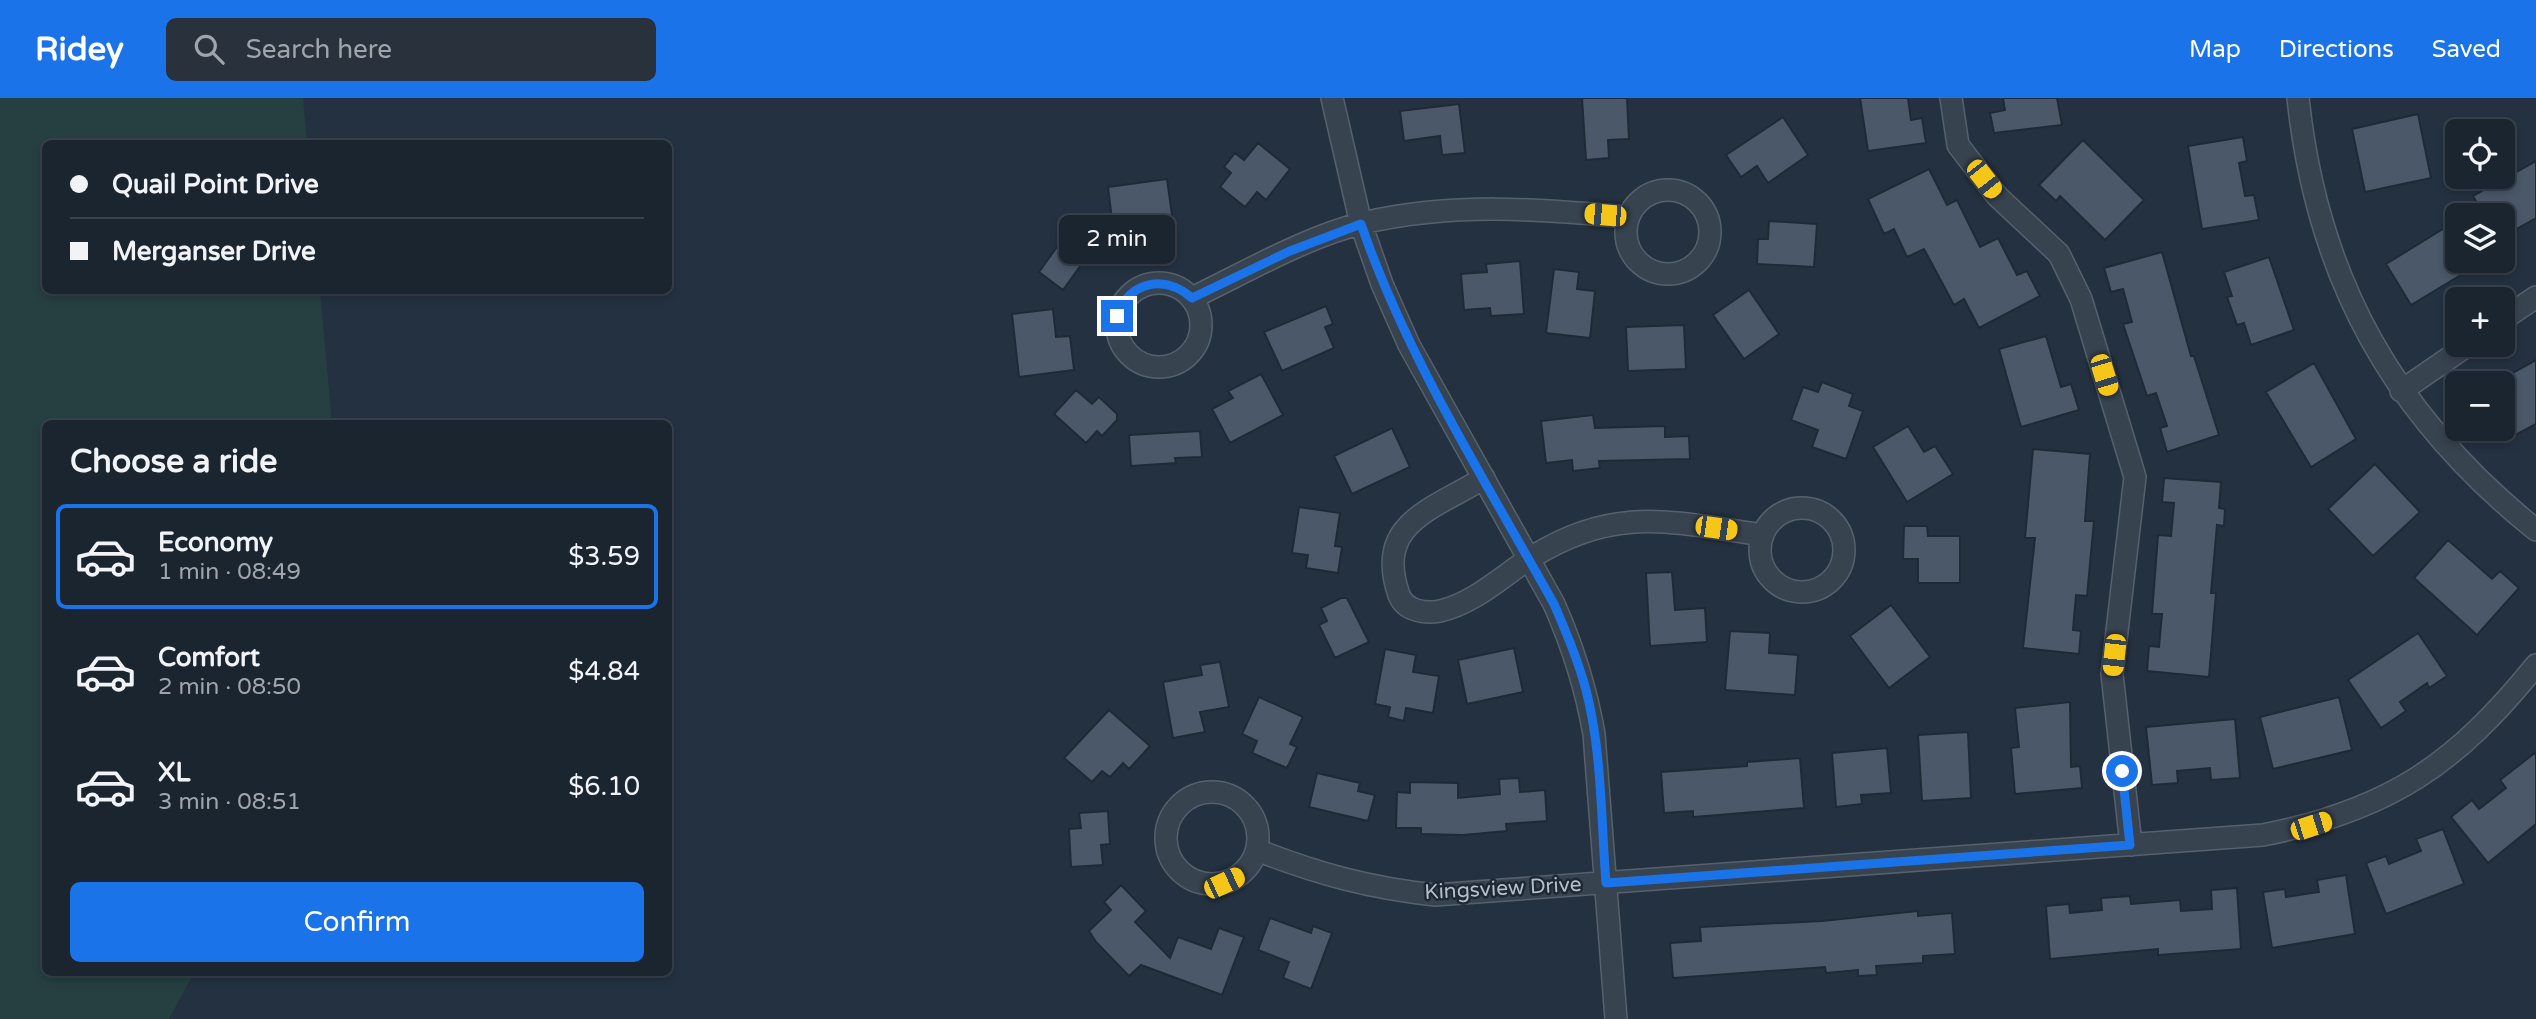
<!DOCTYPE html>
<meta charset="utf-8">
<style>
body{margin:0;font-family:"Varela Round",sans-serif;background:#28313c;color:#f1f3f6;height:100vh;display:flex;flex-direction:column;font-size:26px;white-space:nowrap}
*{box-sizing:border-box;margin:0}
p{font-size:23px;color:#a0a5ab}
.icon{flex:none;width:38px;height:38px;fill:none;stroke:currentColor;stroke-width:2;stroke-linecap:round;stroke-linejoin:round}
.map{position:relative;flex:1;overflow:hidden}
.panel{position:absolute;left:42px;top:322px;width:630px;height:556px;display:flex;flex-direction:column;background:#1b2530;border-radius:10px;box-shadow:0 4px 10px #0003,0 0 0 2px #39424c}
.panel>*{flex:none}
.top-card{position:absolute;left:42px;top:42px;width:630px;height:154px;border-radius:10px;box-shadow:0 4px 10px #0003,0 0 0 2px #39424c;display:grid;align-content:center;height:154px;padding:0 28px;background:#1b2530}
.controls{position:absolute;left:2445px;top:21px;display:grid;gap:14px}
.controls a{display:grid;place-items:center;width:70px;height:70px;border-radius:10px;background:#1b2530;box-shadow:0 4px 10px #0003,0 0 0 2px #39424c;font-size:35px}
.end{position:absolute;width:32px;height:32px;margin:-16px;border:9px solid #1a73e8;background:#fff;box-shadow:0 0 0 4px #fff}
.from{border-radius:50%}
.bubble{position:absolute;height:49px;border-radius:10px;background:#1b2530;box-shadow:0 4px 10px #0003,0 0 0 2px #39424c;font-size:23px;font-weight:600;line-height:49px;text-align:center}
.car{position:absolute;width:21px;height:42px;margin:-21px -10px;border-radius:9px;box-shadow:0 0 5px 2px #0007;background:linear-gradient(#f5c518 24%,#345 0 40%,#f5c518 0 76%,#345 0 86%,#f5c518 0)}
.top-card b{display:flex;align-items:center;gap:24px;height:66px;font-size:26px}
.top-card b+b{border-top:2px solid #39424c}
.top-card i{width:18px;height:18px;background:#f1f3f6}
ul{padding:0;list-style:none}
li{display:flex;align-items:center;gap:21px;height:105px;margin:0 14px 10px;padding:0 14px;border:4px solid transparent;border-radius:10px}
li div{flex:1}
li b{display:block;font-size:26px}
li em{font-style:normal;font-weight:600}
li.on{border-color:#1a73e8}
li>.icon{width:63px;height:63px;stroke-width:1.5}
h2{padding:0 28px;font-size:32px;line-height:84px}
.button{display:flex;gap:14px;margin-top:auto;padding:14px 28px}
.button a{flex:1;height:80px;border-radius:10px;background:#1a73e8;color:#fff;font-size:28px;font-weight:600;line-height:80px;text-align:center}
header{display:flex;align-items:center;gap:42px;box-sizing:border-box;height:98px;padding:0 35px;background:#1a73e8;color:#fff}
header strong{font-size:33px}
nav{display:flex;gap:38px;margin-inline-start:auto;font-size:24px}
.search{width:490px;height:63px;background:#28313c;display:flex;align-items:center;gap:18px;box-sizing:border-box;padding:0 24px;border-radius:10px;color:#a0a5ab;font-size:26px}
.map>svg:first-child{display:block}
.green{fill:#263f41}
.building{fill:#4a5869;stroke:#1f2a37;stroke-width:2}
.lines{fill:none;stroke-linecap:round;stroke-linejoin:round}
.minor-casing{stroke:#56616d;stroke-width:24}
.minor{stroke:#384350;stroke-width:21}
.route{stroke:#1a73e8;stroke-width:9}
.labels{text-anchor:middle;stroke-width:5;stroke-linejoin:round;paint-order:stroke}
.street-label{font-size:21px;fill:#b5beca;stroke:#1d2835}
</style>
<header>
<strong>Ridey</strong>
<div class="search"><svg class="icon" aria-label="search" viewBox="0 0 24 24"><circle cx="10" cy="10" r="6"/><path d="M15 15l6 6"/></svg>Search here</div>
<nav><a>Map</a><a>Directions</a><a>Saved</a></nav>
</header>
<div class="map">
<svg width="2536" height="921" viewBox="0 0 2536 921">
<rect width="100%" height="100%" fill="#243140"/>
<path class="green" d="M0,0h303l4,45 -261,1v146l274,1 12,132 -286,1v549h148l-25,46h-169z"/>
<path class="building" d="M1582,0h45l2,41 -21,1 1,18 -23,2z
M1860,0h48l3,22 11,-2 4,25 -58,8z
M2003,0h54l5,27 -68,8 -4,-20 15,-3z
M1459,6l6,49 -23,2 -2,-19 -36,5 -4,-30z
M2418,16l13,64 -66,14 -13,-63z
M1783,19l25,38 -40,28 -11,-17 -16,11 -15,-22z
M2243,39l4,24 -8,2 6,33 9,-1 5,25 -57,9 -14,-83z
M2083,42l61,60 -39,40 -45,-44 -4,5 -17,-16z
M1258,45l32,26 -24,31 -9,-8 -12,15 -25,-20 11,-14 -7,-6 11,-14 9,7z
M2536,63v57l-34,19v-22h-18l-11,-19z
M1929,71l18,36 10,-5 23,47 18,-9 19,37 10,-4 13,25 -61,32 -15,-29 -10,6 -30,-56 -17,8 -13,-28 -10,5 -16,-35z
M1167,81l5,36 -33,5 2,12 -27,4 -6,-49z
M1769,123l48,3 -3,43 -57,-3 1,-25h10z
M1074,125l25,17 -36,50 -24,-18z
M2451,126l6,10v27h27l-73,44 -25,-41z
M2162,154l29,104h3l25,79 -52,17 -7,-24 7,-2 -11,-33 -9,3 -24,-72 9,-2 -9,-33 -12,3 -7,-24z
M2269,159l25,73 -43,15 -7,-22 -7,2 -10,-28 5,-1 -8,-24z
M1520,163l4,53 -33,2 -1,-8 -26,2 -3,-36 26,-2 -1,-8z
M1554,171l25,3 -2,17 18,2 -5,47 -44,-5z
M1749,192l30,44 -35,25 -31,-44z
M1326,208l7,18 -8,3 9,21 -52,23 -18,-39z
M1053,211l3,28 14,-1 4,34 -55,7 -7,-63z
M1684,227l2,44 -58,2 -2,-44z
M2046,238l15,51 10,-3 8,26 -58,17 -22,-78z
M2536,262v64l-28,15 -6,-10v-50z
M2314,265l42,76 -45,28 -45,-75z
M1261,276l22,41 -53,28 -18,-34 21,-11 -5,-7z
M1822,284l31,12 -4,12 14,5 -17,48 -34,-12 6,-17 -27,-10 12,-33 15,5z
M1076,292l16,14 7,-7 18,17v6l-15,16 -5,-5 -11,12 -32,-29z
M1593,317l2,13 70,-2v11l24,-1 1,23 -91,2 1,7 -27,3 -1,-11 -26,3 -5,-42z
M1908,328l16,26 11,-6 18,28 -46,28 -34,-55z
M1392,330l18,39 -58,27 -18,-38z
M1200,333l2,26 -27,1 1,5 -45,3 -2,-31z
M2033,351l57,5 -5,67h9l-7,75 -11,-1 -3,35 8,1 -2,23 -56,-6 12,-110h-10z
M2375,366l45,48 -47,44 -45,-47z
M2164,380l57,4 -2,26 6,1 -1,17 -7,-1 -6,68h5l-7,84 -62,-6 2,-25 10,1 3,-33h-10l6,-79 13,1 3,-33 -12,-1z
M1299,409l41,6 -5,33 7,1 -4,26 -32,-5 2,-13 -16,-2z
M1904,428h23l1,10h32v47h-42v-24h-15z
M2448,442l44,39 8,-8 19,17 -42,47 -63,-57z
M1672,474l3,38 30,-2 2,34 -57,4 -4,-73z
M1341,500h6l22,44 -34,16 -16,-33 8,-4 -6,-13z
M1891,507l39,52 -41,31 -39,-52z
M1730,533l40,2 -1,20 29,2 -3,40 -70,-5z
M2418,535l29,43 -18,12 -2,-5 -27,19 6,9 -25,17 -33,-48z
M1514,550l9,44 -56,12 -9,-44z
M1385,551l31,6 -3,17 26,4 -6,37 -27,-5 -2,13 -16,-4 2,-10 -15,-3z
M1220,564l9,45 -29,5 5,20 -32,6 -10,-56 39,-7 -2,-10z
M1259,599l44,20 -13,27 7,3 -10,21 -35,-15 5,-12 -15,-7z
M2339,599l13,53 -79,19 -13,-52z
M2070,604l1,65 9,-1 2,22 -67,6 -4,-46 8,-1 -4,-39z
M1109,612l41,36 -21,23 -6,-6 -13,14 -8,-6 -10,11 -28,-24z
M2235,621l5,59 -29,2 -1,-12 -33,3 1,12 -26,2 -6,-58z
M1968,634l3,66 -49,3 -4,-66z
M1887,650l4,45 -30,2 1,9 -26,3 -4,-54z
M2536,654v72l-48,39 -37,-46 21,-17 7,9 27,-21 -6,-8z
M1800,660l4,50 -111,9v-6l-29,2 -3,-41 86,-6v-4z
M1317,675l43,10 -2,8 17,4 -7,26 -59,-14z
M1519,680l1,14 25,-2 2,31 -41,3 1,7 -44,4 -42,-1v-6h-25l1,-36 13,1v-11l48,1v15l42,-4 -1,-15z
M1108,713l2,33 -9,1 2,20 -32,2 -2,-38 12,-1 -2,-15z
M2443,731l21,55 -78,30 -20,-51 20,-7 3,8 32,-13 -5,-12z
M2346,777l9,59 -83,14 -9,-56 22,-3 1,8 33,-5 -2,-12z
M1121,787l25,26 -11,11 35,36 8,-21 33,12 8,-21 25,9 -22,58 -81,-30 -12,11 -33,-34 -7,-11 22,-21 -7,-8z
M2237,790l4,61 -83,6v-6l-108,10 -4,-53 23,-2 1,9 32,-3 -1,-12 29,-2 1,8 49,-4 1,11 31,-2 -1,-19z
M1918,813v5l34,-3 3,41 -32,2v7l-47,3 1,9 -19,1v-6l-32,3 -1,-6 -152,11 -3,-35 31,-2 -1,-14 122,-6z
M1270,820l41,15 2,-7 19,7 -21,56 -28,-11 6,-16 -31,-12z"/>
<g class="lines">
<defs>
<path id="minor" d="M1332,0l29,126 21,60 27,61 145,259c19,43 32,84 40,130l22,285
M1951,0l7,47 39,51 62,58 22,45 54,178 -23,197 19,171
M2298,0c19,181 96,318 238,432
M1626 134a42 42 0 1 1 84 0a42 42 0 1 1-84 0Z
M1117 227a42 42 0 1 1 84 0a42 42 0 1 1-84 0Z
M1192,200c52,-25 116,-62 171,-75 92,-21 173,-14 265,-6
M2502,222l34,-23
M2401,293l67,-46
M1484,380c-52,32 -110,45 -85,117 6,16 27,19 41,16 35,-8 62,-35 92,-54 83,-52 139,-35 231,-22
M1760 452a42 42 0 1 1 84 0a42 42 0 1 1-84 0Z
M1166 740a46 46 0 1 1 92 0a46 46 0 1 1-92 0Z
M1257,752c61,24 113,38 178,45l828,-60c127,-25 193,-71 273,-170"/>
</defs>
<use href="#minor" class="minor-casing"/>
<use href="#minor" class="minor"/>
</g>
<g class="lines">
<path class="route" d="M1117,218c13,-35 47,-42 75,-18l98,-47 71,-27c46,134 124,256 193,380 12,28 24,56 32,86 16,61 15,130 20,193l524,-38 -8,-74"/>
</g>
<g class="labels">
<g class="street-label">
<text transform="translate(1503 790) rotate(-3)" y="7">Kingsview Drive</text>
</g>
</g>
</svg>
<div class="controls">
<a><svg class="icon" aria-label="locate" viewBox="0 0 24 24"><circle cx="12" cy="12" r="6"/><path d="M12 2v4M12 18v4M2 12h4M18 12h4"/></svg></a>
<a><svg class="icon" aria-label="layers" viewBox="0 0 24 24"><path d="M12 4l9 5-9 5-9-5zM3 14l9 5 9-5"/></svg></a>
<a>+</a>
<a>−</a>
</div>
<i class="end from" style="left:2122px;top:673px"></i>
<i class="end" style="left:1117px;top:218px"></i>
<div class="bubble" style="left:1059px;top:117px;width:116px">2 min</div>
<i class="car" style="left:1984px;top:81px;rotate:142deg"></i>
<i class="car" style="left:1605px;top:117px;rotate:275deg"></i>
<i class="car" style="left:2104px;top:277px;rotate:163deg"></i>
<i class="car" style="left:1716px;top:430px;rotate:98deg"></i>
<i class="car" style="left:2114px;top:557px;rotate:186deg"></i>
<i class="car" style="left:2311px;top:728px;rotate:72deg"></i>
<i class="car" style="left:1224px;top:785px;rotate:65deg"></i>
<div class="top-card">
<b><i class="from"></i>Quail Point Drive</b>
<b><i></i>Merganser Drive</b>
</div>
<section class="panel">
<h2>Choose a ride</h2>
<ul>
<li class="on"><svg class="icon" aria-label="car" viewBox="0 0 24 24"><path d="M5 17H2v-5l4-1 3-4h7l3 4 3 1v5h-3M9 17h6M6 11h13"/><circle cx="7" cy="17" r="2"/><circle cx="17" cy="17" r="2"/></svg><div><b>Economy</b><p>1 min · 08:49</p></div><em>$3.59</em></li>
<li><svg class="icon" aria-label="car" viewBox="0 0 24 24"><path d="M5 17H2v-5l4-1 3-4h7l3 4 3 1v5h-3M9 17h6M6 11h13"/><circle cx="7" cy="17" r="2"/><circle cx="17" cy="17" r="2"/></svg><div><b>Comfort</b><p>2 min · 08:50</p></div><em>$4.84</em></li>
<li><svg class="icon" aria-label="car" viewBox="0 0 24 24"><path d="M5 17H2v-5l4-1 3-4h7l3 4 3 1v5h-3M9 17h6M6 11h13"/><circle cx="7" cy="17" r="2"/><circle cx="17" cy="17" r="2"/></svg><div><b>XL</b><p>3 min · 08:51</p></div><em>$6.10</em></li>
</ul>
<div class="button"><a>Confirm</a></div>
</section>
</div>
